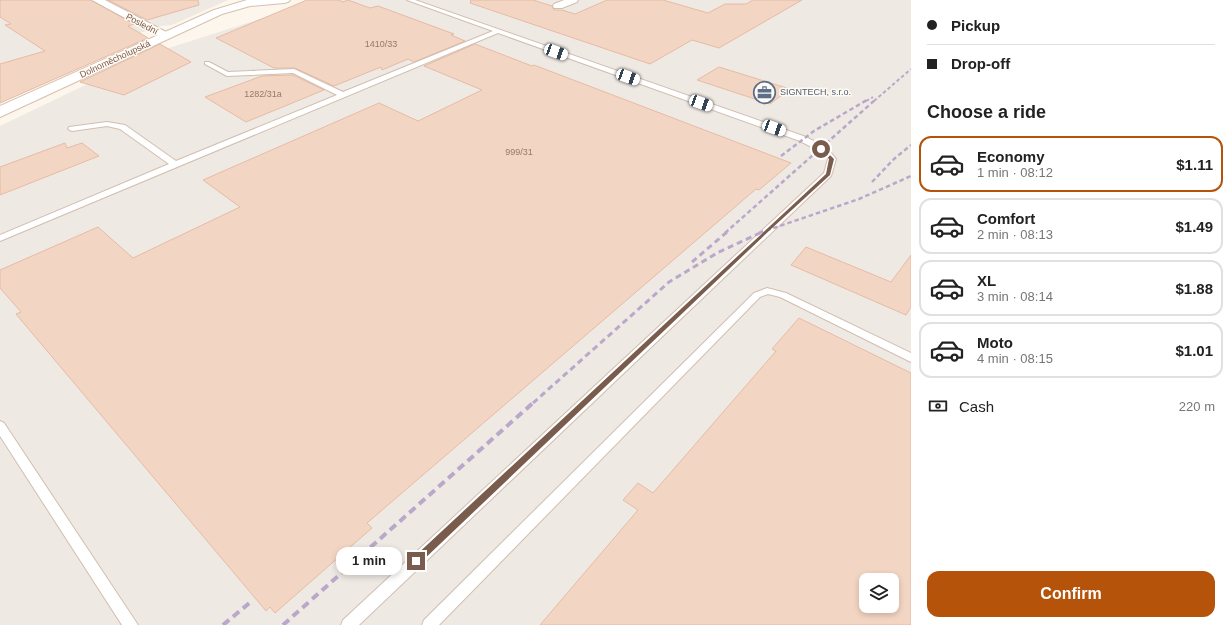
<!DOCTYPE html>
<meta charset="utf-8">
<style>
body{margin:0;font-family:Arial,sans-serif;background:#f6f6f6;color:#222;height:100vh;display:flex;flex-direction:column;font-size:15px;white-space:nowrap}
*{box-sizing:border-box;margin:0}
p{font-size:13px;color:#767676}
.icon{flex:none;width:22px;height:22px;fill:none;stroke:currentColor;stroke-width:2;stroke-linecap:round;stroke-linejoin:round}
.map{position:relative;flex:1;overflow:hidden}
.details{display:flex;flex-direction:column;background:#fff;width:320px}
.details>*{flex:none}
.guide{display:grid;align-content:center;height:88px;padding:0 16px;background:#fff}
.controls{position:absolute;left:859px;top:573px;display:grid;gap:8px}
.controls a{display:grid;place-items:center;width:40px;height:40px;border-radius:8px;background:#fff;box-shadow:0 2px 6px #0003;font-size:20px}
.end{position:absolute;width:18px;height:18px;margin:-9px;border:5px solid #7a5c4d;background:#fff;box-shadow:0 0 0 2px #fff}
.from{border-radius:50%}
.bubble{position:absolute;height:28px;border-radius:12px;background:#fff;box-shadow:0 2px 6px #0003;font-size:13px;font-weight:700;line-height:28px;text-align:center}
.car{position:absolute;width:12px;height:24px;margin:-12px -6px;border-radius:5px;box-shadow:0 0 3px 1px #0007;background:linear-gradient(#fff 24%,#345 0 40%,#fff 0 76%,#345 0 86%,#fff 0)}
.guide b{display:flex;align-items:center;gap:14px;height:38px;font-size:15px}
.guide b+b{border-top:1px solid #e0e0e0}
.guide i{width:10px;height:10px;background:#222}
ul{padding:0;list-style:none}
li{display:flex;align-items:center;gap:12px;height:56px;margin:0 8px 6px;padding:0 8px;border:2px solid #e0e0e0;border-radius:12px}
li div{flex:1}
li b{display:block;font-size:15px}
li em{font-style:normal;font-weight:700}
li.on{border-color:#b45309}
li>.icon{width:36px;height:36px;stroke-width:1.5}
h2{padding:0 16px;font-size:18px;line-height:48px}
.pay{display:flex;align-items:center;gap:10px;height:44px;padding:0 16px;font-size:15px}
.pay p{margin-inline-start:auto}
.action{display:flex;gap:8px;margin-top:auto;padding:8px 16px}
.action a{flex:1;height:46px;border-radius:12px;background:#b45309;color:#fff;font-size:16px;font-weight:700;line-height:46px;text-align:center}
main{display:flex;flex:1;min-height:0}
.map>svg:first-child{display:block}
.industrial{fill:#efe9e4;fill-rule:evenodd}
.building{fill:#f3d5c3;stroke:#e6bba3;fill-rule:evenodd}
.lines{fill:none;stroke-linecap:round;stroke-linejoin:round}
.lane-casing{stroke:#d1beb0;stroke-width:2}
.street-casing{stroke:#d1beb0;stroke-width:2}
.secondary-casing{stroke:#d6c0b0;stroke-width:2}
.lane{fill:#fff;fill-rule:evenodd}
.street{fill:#fff;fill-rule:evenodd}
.secondary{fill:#fff;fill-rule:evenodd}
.rail-far3{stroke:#b9a8c9;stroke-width:2;stroke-dasharray:3.5 2.5;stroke-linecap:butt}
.rail-far2{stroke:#b9a8c9;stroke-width:2.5;stroke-dasharray:4.5 3;stroke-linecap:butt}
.rail-far1{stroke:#b9a8c9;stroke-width:3;stroke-dasharray:6 4;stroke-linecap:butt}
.rail{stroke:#b9a8c9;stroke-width:4;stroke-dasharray:8 5;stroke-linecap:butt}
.route{fill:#7a5c4d}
.labels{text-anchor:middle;stroke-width:3;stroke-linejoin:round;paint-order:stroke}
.far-street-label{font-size:9px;fill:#7a5c4d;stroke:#fffaf3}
.number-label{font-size:9px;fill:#987a6a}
.far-service-label{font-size:9px;fill:#4e5e75;stroke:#fffaf3;text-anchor:start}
</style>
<main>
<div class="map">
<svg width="911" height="625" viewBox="0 0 911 625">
<rect width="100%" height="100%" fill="#fdf6ec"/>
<path class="industrial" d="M0,0h228l-56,25 -11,1 -21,7 7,4 -147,66z
M319,0h592v625h-911v-499l150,-72zM866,580h26v26h-26z"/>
<path class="building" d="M0,0h91l43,24 -6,2 20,12 -148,65v-39l45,-13 -40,-26 6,-1 -11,-7z
M108,0h90l1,5 -52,15z
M307,0h32l4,2 5,-2 22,8 8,-2 76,28 -3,1 14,6 -51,21 -6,-3 -26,11 -1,-3 -47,19 -39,-18h-21l-58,-30z
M471,0h62l19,6 2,4h8l13,4 32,-14h56l45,13 17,-9h21l7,-4h49l-83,48 -27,-8 -42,24 -180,-61z
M160,44l31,18 -67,33 -44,-13z
M475,44l57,22 2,-1 257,98 -32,27 -3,-1 -389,334 5,5 -97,85 -5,-6 -4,4 -250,-297 5,-2 -21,-24v-18l98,-43 35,31 107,-51 -37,-27 176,-77 39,18 64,-31 -58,-24z
M719,67l71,22 -20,15 -73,-24z
M293,75l31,15 -78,32 -41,-25 57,-21z
M65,143l2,5 15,-5 17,13 -99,39v-28z
M806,247l85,35 20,-27v52l-5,8 -115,-50z
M799,318l112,55v252h-371l98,-115 -15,-10 15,-17 15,10 123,-142 -4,-2zM866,580h26v26h-26z"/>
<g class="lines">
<defs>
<path id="lane" d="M407,0h8l391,137 21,11 9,11 -5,17 -472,449h-18l2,-5 481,-447 4,-14 -7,-7 -21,-11 -302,-108 -498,208v-6l169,-71 -49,-35 -13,-3 -35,5 -4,-2 1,-2 38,-5 18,3 51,36 161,-66 -44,-22 -66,3 -22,-12v-2h4l19,10 66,-3 49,23 150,-61z
M767,288l19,5 125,60v9l-131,-65 -12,-3 -8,3 -321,328h-17l2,-5 330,-327z
M0,421l4,2 134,202h-16l-122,-189z"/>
<path id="street" d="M92,0h13l65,34 2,2 -2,2h-8z
M564,0h14l-1,2 -15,6h-8l-1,-2 1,-2z"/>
<path id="secondary" d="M290,0l-2,2 -4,1 -34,3 -28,8 -222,103v-11l214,-96 33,-10z"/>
</defs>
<use href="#lane" class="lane-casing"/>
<use href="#street" class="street-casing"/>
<use href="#secondary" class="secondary-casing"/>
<use href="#lane" class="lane"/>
<use href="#street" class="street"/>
<use href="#secondary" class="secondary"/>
<path class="rail-far3" d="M866,101l7,-4
M874,101l37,-32"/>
<path class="rail-far2" d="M781,156l33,-25 53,-31
M872,182l22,-23 17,-14
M725,233l150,-133
M759,233l100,-34 52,-23"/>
<path class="rail-far1" d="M692,262l35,-30
M533,403l136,-121 48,-29 45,-21"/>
<path class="rail" d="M223,625l30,-25
M283,625l251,-223"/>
</g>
<path class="route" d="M819,148h4l11,11 -4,16 -60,55 -351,334 -3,1 -3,-1 -1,-3 1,-3 413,-384 3,-15 -10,-9z"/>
<defs>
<symbol id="office-ring" viewBox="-11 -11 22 22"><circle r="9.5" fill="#fffaf3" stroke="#5c6f8a" stroke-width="1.5"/><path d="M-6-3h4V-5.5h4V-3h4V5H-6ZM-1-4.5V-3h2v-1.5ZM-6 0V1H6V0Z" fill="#5c6f8a"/></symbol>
</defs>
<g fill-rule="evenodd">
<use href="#office-ring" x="752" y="80" width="25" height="25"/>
</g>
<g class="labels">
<g class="far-street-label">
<text transform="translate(142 24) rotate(28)" y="3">Poslední</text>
<text transform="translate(115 59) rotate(-25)" y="3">Dolnoměcholupská</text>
</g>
<g class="number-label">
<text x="381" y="47">1410/33</text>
<text x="263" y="97">1282/31a</text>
<text x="519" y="155">999/31</text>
</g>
<g class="far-service-label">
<text x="780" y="95">SIGNTECH, s.r.o.</text>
</g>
</g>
</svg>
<div class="controls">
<a><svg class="icon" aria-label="layers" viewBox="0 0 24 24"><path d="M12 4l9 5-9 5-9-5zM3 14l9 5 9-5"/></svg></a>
</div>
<i class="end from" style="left:821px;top:149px"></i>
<i class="end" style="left:416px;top:561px"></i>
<div class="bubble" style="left:336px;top:547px;width:66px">1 min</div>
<i class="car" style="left:556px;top:52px;rotate:110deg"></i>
<i class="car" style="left:628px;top:77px;rotate:110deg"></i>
<i class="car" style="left:701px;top:103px;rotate:110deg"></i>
<i class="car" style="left:774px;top:128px;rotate:110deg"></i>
</div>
<section class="details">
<div class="guide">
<b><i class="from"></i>Pickup</b>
<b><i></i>Drop-off</b>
</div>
<h2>Choose a ride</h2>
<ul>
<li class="on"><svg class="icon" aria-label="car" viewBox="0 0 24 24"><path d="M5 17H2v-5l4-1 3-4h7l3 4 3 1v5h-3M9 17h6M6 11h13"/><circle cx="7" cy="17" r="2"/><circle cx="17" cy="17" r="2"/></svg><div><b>Economy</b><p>1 min · 08:12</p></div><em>$1.11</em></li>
<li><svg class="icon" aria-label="car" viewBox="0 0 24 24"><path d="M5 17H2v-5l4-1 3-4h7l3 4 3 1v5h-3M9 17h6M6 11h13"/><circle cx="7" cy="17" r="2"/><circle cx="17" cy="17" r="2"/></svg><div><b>Comfort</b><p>2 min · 08:13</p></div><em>$1.49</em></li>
<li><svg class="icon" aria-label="car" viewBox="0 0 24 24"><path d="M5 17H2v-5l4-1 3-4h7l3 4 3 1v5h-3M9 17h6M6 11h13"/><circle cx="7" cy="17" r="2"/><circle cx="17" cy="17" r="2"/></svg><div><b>XL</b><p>3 min · 08:14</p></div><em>$1.88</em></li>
<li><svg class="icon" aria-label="car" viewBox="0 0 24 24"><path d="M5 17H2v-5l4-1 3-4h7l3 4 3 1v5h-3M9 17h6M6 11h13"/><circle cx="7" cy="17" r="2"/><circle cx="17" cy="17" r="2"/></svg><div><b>Moto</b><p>4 min · 08:15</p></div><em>$1.01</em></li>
</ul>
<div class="pay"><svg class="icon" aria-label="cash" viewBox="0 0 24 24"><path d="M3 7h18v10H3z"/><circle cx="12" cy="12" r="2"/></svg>Cash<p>220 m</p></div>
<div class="action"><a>Confirm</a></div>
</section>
</main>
